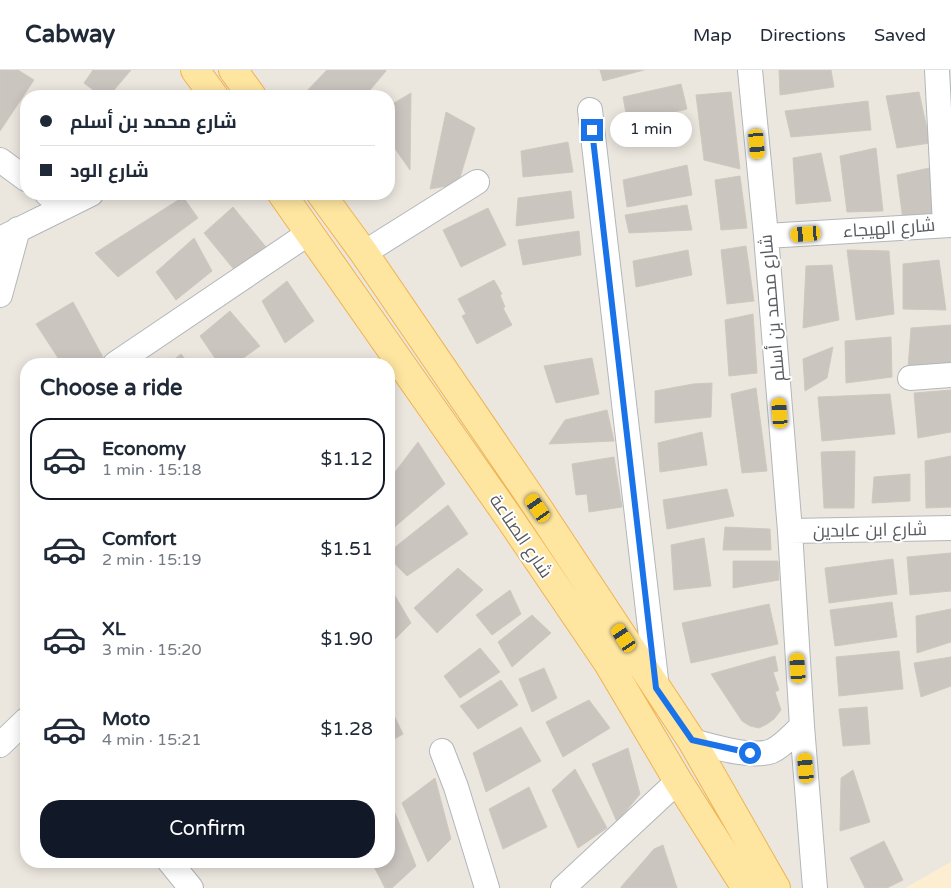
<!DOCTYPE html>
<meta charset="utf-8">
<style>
body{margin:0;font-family:"Varela Round",Cairo,sans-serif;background:#f6f6f7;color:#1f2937;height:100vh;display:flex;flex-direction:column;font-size:19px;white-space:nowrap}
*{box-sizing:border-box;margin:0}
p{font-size:16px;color:#747a83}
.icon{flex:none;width:28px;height:28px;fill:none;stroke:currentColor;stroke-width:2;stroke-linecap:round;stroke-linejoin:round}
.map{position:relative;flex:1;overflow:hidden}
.sheet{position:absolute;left:20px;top:288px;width:375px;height:510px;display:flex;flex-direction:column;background:#fff;border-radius:20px;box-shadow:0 2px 12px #0003}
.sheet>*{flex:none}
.top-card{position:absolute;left:20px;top:20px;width:375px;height:110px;border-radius:20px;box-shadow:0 2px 12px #0003;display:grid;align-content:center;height:110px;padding:0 20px;background:#fff}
.end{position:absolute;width:22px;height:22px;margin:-11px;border:6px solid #1a73e8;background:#fff;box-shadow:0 0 0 2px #fff}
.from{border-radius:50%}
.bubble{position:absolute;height:35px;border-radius:18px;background:#fff;box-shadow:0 2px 12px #0003;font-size:16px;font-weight:600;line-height:35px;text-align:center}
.car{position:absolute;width:15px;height:30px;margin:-15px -8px;border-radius:6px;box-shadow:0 0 4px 1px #0007;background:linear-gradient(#f5c518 24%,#345 0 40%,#f5c518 0 76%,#345 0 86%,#f5c518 0)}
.top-card b{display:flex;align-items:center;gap:18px;height:48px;font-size:19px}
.top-card b+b{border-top:1px solid #e0e1e3}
.top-card i{width:12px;height:12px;background:#1f2937}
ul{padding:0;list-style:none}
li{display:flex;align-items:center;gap:15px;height:82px;margin:0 10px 8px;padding:0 10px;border:2px solid transparent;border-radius:20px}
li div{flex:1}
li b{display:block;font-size:19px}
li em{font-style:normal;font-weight:600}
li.selected{border-color:#111827}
li>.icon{width:45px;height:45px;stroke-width:1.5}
h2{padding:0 20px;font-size:22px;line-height:60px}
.cta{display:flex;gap:10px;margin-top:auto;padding:10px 20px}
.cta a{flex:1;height:58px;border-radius:20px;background:#111827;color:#fff;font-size:20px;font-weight:600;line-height:58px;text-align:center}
header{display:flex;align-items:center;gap:30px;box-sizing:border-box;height:70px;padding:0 25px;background:#fff;border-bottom:1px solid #e0e1e3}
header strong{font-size:24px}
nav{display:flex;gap:28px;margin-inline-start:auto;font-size:18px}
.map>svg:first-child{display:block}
.commercial{fill:#fdeed2}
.building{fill:#cbc5c0;stroke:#d0c8bd}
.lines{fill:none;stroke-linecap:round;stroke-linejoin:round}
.minor-casing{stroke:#b2b6ba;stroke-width:26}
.major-casing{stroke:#f0b353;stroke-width:30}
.minor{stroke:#fff;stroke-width:24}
.major{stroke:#fee5a0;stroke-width:28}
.route{stroke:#1a73e8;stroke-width:6}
.labels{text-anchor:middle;stroke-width:4;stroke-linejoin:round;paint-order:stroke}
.street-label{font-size:18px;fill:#585c60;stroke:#fff}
</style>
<header>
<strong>Cabway</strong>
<nav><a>Map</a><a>Directions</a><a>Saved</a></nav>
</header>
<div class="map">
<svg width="951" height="818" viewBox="0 0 951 818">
<rect width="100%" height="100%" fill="#ebe7df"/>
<path class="commercial" d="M951,792v26h-46z"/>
<path class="building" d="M0,0h18l16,10 -34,51z
M93,0h38l-22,26h-8l-17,-13z
M327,0h58l1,1 -21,25h-63z
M600,0h44l-41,11z
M779,0h52l3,17 -54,8z
M681,14l6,25 -59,15 -5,-27z
M731,22l9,77 -36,-9 -8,-65z
M919,22l11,51 -33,5 -11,-52z
M411,23l-1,77 -21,-30v-34z
M868,31l3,29 -80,7 -6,-26z
M446,42l29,16 -17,56 -28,5z
M568,72l5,30 -50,5 -2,-26z
M876,78l7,63 -36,1 -7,-56z
M821,83l10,48 -35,3 -3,-46z
M687,95l5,30 -65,12 -4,-27z
M934,97l6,46 -37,7 -6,-45z
M740,106l7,52 -26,2 -6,-50z
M571,121l3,27 -58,8 2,-28z
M183,127l15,21 -80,59 -23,-24z
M687,135l5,25 -63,3 -4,-18z
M233,137l33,40 -30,25 -32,-39z
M488,138l18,37 -45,22 -18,-37z
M579,161l2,24 -58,10 -5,-25z
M194,168l18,33 -36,29 -20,-28z
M746,176l8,55 -27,3 -6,-54z
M688,180l4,25 -56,12 -3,-26z
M847,180l42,1 5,63 -38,6z
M939,190l7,50 -43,-1v-45z
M832,195l7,55 -36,8 3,-62z
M494,210l8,14 -2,1 5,12 -2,1 9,17 -35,19 -15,-28 4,-2 -8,-15z
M287,211l27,40 -29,22 -23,-42z
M73,232l32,59 -6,3h-37l-26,-40z
M230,241l30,35 -25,18h-16l-19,-28z
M753,244l4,59 -28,3 -4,-56z
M951,255v37l-43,6 3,-40z
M891,267l1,40 -46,6 -1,-42z
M833,277l-6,31 -22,13 -2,-32z
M181,284l8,10h-21z
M592,288l7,36 -43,9 -12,-37z
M712,313l-1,34 -56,6v-32l38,-7z
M756,318l11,83 -25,2 -11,-79z
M951,320v42l-33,6 -4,-45z
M890,324l5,40 -73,7 -4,-44z
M607,340l7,31 -65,3 16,-24z
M702,362l5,33 -47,7 -2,-29z
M418,372l27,42 -54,46 -2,-2v-48z
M855,381l-1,57h-30l-3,-56z
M951,386v51l-25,1 -1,-47z
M614,387l8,50 -33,5 -2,-18 -11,1 -4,-31z
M910,404v27l-38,2 2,-26z
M727,419l7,27 -67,13 -4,-29z
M448,435l20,29 -61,42 -18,-18v-6z
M725,457l45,2 1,21h-48z
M704,468l7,48 -37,4 -3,-45z
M951,483v38l-41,4 -3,-38z
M893,489l4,35 -68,9 -4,-35z
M733,491h45l1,19 -46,8z
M458,498l25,22 -46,43 -23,-25z
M391,519l20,34 -22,22v-53z
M510,520l11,24 -29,21 -16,-20z
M892,532l5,35 -62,9 -5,-36z
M769,534l9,40 -87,19 -9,-40z
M951,539v33l-34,11 -1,-37z
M532,545l19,18 -39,34 -14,-25z
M480,578l20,24 -40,26 -16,-22z
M899,581l4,38 -64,7 -3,-39z
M775,586l3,15 -5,1 6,18 -4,2 6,18 -7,9 -7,5 -8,4 -9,-2 -8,-5 -31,-47z
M951,587v29l-30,11 -7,-34z
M544,598l13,30 -25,14 -13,-33z
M501,610l17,25 -40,24 -18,-23z
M589,630l21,28 -47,29 -17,-35z
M389,635l14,29 -14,8z
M867,637l3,37 -27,2 -4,-37z
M521,657l20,34 -55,31 -13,-39z
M628,678l12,46 -23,28 -25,-58z
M575,699l32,59 -29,20 -26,-58z
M853,700l17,52 -30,9 1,-53z
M435,708l16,61 -23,23 -26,-59z
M529,717l18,40 -44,22 -14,-40z
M395,743l21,53 -24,22h-7l-14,-27h18v-43z
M884,771l19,39 -16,8h-22l-15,-30z
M663,775l14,43h-56v-1l33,-38z"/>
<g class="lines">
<defs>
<path id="minor" d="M750,0l16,166 24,295 12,195 13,162
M937,0l8,155
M590,40l67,578
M0,90l26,19
M47,124l18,13
M766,166l185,-11
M0,169l91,-45
M364,183l113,-71
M0,225l18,-66
M115,294l194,-131
M910,308l41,-3
M790,461l161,-3
M692,671c20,5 60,18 80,10 11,-5 21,-17 30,-25
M0,675l26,-25
M442,681l14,36 31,101
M169,791l22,27
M563,818l115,-107"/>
<path id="major" d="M195,0l19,26
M233,0l19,26
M282,124l228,325 98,144 70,118 68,107
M321,124l43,59 174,255 154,233 84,147"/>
</defs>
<use href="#minor" class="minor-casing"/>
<use href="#major" class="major-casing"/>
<use href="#minor" class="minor"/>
<use href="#major" class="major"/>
</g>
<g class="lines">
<path class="route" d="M592,60l64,558 36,52 58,13"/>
</g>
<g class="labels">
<g class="street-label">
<text transform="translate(889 158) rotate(-4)" y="6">شارع الهيجاء</text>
<text transform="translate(772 238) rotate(-95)" y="6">شارع محمد بن أسلم</text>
<text transform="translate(870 460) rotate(-1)" y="6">شارع ابن عابدين</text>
<text transform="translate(521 466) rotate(56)" y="6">شارع الصناعة</text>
</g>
</g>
</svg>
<i class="end from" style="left:750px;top:683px"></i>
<i class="end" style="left:592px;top:60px"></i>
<div class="bubble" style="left:610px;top:42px;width:82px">1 min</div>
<i class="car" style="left:757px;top:74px;rotate:175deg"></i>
<i class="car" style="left:806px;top:164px;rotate:266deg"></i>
<i class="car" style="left:780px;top:343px;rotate:356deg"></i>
<i class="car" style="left:538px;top:438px;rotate:325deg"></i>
<i class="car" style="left:624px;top:568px;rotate:326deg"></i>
<i class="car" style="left:798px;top:598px;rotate:356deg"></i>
<i class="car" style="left:806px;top:698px;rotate:355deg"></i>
<div class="top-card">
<b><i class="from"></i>شارع محمد بن أسلم</b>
<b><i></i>شارع الود</b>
</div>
<section class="sheet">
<h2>Choose a ride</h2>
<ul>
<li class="selected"><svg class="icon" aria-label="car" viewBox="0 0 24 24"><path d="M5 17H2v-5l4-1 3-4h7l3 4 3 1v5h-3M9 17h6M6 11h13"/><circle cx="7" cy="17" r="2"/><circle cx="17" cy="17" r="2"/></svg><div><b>Economy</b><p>1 min · 15:18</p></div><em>$1.12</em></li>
<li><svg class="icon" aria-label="car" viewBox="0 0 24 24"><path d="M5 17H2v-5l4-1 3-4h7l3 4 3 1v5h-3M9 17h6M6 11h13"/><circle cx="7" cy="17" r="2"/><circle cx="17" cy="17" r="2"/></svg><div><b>Comfort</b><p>2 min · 15:19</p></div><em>$1.51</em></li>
<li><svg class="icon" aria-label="car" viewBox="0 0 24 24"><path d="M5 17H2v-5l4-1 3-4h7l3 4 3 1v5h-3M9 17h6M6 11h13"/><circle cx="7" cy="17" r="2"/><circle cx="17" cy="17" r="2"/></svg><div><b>XL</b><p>3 min · 15:20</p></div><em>$1.90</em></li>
<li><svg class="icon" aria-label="car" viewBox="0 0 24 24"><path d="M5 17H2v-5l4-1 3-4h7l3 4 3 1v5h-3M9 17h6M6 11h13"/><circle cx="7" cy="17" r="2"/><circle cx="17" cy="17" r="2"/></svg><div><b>Moto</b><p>4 min · 15:21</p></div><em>$1.28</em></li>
</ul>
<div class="cta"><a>Confirm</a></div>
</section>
</div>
